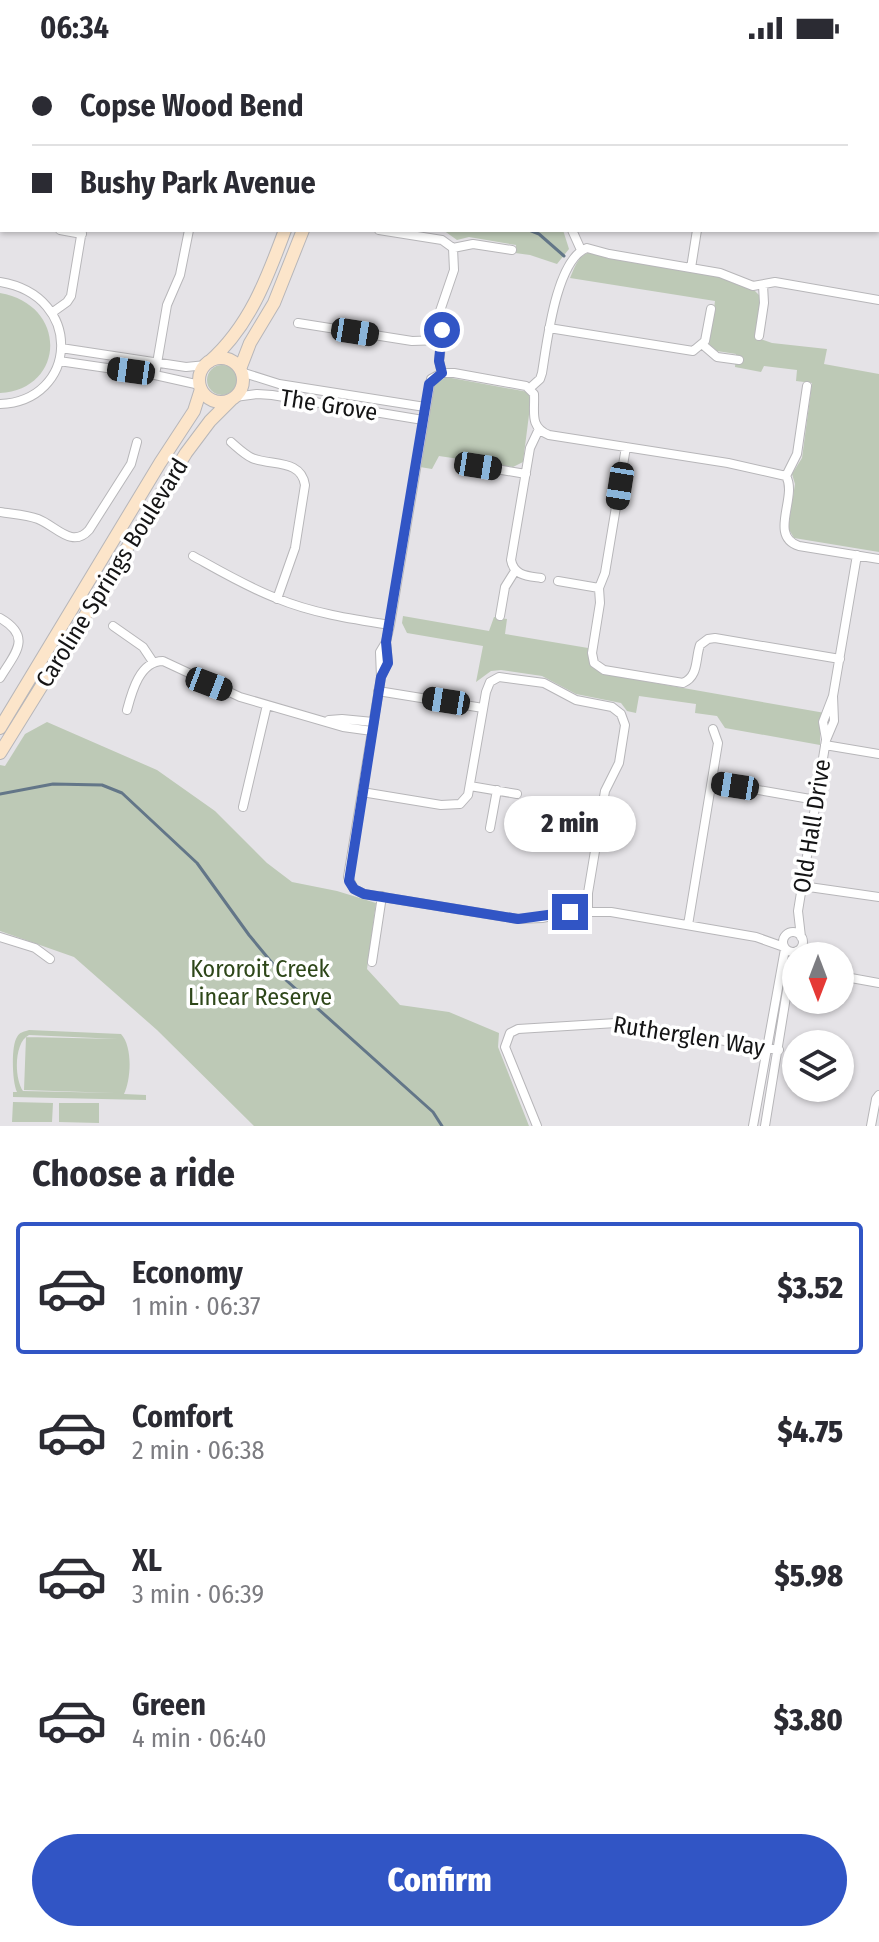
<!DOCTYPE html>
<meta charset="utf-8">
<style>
body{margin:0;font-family:"Fira Sans Condensed",sans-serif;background:#f7f7f7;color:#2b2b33;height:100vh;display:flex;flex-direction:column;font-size:30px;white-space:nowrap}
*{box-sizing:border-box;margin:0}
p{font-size:26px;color:#7c7c81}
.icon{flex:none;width:44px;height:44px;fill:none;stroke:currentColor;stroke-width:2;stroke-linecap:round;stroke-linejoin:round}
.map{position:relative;height:1070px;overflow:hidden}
.side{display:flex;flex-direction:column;background:#fff;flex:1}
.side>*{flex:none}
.hud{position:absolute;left:0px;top:0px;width:880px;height:176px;box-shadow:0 2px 6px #0004;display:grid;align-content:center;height:176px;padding:0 32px;background:#fff}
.needle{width:52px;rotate:180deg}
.tools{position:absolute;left:782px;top:886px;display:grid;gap:16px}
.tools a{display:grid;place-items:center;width:72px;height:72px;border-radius:50%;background:#fff;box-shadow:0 2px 6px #0004;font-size:40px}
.end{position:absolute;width:36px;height:36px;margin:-18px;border:10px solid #3155c5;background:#fff;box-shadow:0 0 0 4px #fff}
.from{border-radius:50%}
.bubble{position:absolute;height:56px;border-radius:28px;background:#fff;box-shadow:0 2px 6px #0004;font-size:26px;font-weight:800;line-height:56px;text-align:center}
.car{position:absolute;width:24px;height:48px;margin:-24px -12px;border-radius:10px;box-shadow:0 0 6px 2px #0007;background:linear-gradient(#222 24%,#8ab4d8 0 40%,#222 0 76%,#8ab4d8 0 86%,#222 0)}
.hud b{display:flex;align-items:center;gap:28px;height:76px;font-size:30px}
.hud b+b{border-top:2px solid #e1e1e2}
.hud i{width:20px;height:20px;background:#2b2b33}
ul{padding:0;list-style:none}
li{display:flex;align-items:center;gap:24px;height:132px;margin:0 16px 12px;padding:0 16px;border:4px solid transparent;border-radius:8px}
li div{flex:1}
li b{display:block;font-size:30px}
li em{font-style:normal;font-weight:800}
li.active{border-color:#3155c5}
li>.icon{width:72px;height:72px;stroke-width:1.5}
h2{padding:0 32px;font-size:36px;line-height:96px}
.primary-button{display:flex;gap:16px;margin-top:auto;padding:16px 32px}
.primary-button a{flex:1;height:92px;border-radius:48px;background:#3155c5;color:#fff;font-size:32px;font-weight:800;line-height:92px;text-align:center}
.status{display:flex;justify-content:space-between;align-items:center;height:56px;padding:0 40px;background:#fff;direction:ltr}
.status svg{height:22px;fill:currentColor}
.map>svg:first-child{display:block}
.green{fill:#bdc9b6;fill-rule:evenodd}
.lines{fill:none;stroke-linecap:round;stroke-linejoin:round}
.stream{stroke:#637688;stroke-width:3}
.street-casing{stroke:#b7b6b9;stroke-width:10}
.secondary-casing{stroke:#b7b6b9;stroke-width:14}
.street{stroke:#fff;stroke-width:8}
.secondary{stroke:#fce5ca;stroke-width:12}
.route{stroke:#3155c5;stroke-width:10}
.labels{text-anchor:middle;stroke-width:7;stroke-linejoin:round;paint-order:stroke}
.street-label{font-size:24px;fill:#141415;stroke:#fff}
.park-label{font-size:24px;fill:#2e4719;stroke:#fff}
</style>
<div class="status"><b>06:34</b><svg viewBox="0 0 49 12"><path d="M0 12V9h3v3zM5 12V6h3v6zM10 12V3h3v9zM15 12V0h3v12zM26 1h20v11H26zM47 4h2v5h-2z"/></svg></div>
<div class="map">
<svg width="879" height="1070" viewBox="0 0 879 1070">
<rect width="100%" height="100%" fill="#e5e3e7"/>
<path class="green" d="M443,174h120l6,19 -12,15 -27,-9 -15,-2 1,-8 -47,-8 -12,3z
M592,196l14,6 118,20 31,13 5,5v6l-5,35 17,6 55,6 -3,15 55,10v178l-85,-14 -6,-10 7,-44 -3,-10 10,-16 10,-75 -16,-2 1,-11 -33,-4 -3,6 -26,-5 1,-13 -19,-3 -8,-7 6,-43 -145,-23c5,-11 8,-24 22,-26z
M0,237c69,12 65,97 0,100z
M207 324a15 15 0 1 1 30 0a15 15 0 1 1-30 0Z
M446,321l82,15 3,7 -8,63 -10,5 -74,-11 -7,13 -12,-2 14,-82z
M403,560l86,15 5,-14 13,2 -2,15 83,14 2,17 14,9 221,39 -5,9v23l-95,-17 -8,-12 -22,-3 1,-9 -57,-8 -3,17 -9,-2 -6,-8 -45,-9 -34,-18 -41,-6 -10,1 -15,11 7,-36 -76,-13 -5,-10z
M47,666l110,48 58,41 52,52 25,19 45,9 39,12 -9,66 33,36 49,7 50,21 -1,14 31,79h-275l-97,-96 -83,-73 -74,-26v-166l5,1 20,-32z
M29,974l92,4c12,13 10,45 3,60l22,1v5l-133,-3v-5h4c-5,-10 -6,-46 0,-55 3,-5 6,-5 12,-7zM29,979l89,4 -92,-2 -2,53 92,3 -93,-2c-9,-13 -9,-49 6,-56z
M13,1046l40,1 -1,19h-40z
M59,1047h40v20l-40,-1z"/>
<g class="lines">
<path class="stream" d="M529,174l10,4 25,22
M0,738l53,-10 49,1 20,8 75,70 52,72 38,46 146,131 9,14"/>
<defs>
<path id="street" d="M102,0v2
M800,0l1,2
M488,2v-2
M496,2v-2
M734,2l6,-2
M878,138h1
M0,160l2,-13
M60,174l22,4
M379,174l63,10 11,8 1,22 -14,41 2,29 -3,21 3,12
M572,174l9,20
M453,192l20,-4 39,6
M691,212l6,-38
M0,226c85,14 78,119 0,122
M53,256l14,-10 4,-6 11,-66
M298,267l114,18 30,-1
M549,272l144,23 12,-10 6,-32
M759,280l5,-33 -1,-18
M703,289l14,12 22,3
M61,292l125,19 20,-2
M59,305l96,14 45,10
M241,316l38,12 146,23
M155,319l12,-70 13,-30 9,-45
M807,330l-10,68 -11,22c12,21 -18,60 13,70l80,13
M530,332l10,-9 2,-6c5,-30 14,-114 45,-125l22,6 111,19 33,13 22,-4 104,18
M235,341l22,-3 15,1 151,25
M539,373l-9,19 -19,112c3,16 17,16 30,18
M231,386c7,6 13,12 21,16 20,8 49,1 53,27l-10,63 -18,51
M626,391l-21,126 -6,15 1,15 -8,50 2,10 10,7 79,13c16,-7 12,-24 17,-38l8,-6 7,-1 125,21
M478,410l48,8
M0,456c12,2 27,3 38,7 18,7 34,30 51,11l42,-66 6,-22
M193,500c27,15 54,31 83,42 36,15 75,21 114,27
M558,525l41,7
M500,560l5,-29 10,-16
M0,562c33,19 15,35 0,60
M113,570l30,21 10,15
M381,620l7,-13 -2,-21
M378,635l105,17
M127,654c5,-19 13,-49 36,-49l77,36 103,30 29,4
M329,664l13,-1 31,3
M826,683l-3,-17 10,-26 24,-141
M825,689l54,9
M712,726l104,18
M470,730l47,8
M362,736l79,13 19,-1 8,-9 18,-103 4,-10 9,-5 45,6 32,17 36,7 9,7 4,11 -6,38 -14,28 -17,102v18
M243,751l24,-102
M490,772l7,-38
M802,830l77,11
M688,869l30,-182 -5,-14
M783 886a10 10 0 1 1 20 0a10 10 0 1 1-20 0Z
M0,881l35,11 15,11
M801,881l-3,-26 28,-171 8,-19 -1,-25
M784,891l-28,-10 -145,-25h-41l-28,6 -24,1 -154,-25 -10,-5 -6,-12 33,-200 -1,-25 6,-10 4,-17 41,-246 11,-6h12l72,13 8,8c1,18 -5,33 15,41l179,28 58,13
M372,906l10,-66
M840,920l39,7
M537,1070l-32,-79 5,-14 8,-4 98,-6 163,27
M753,1070l32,-177
M765,1070l26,-160 6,-15
M871,1070l5,-27 3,-4"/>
<path id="secondary" d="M271,0l8,2
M309,0l1,2
M412,0l4,2
M352,2l1,-2
M665,2l7,-2
M199 324a22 22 0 1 1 44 0a22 22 0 1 1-44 0Z
M209,306c40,-35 58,-83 76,-132
M240,313l10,-26 24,-40 29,-73
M0,672l160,-265 34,-52 7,-22
M0,697l186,-300 24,-32 22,-22"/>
</defs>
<use href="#street" class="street-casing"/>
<use href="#secondary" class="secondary-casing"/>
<use href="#street" class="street"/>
<use href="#secondary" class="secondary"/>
</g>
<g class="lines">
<path class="route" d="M442,274l-3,31 3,12 -13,11 -43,258 2,21 -7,14 -32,204 5,8 10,5 154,25 52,-7"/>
</g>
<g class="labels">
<g class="street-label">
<text transform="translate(329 349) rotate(9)" y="8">The Grove</text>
<text transform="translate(112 517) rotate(-58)" y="8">Caroline Springs Boulevard</text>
<text transform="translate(812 770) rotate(-81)" y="8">Old Hall Drive</text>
<text transform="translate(689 980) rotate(9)" y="8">Rutherglen Way</text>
</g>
<g class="park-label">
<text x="260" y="921">Kororoit Creek<tspan x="260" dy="28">Linear Reserve</tspan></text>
</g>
</g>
</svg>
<div class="tools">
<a><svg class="needle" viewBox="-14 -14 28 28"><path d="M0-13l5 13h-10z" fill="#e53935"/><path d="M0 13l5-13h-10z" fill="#7c7c81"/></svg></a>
<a><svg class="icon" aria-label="layers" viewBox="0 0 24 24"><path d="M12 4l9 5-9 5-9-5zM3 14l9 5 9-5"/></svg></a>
</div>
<i class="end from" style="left:442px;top:274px"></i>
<i class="end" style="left:570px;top:856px"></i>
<div class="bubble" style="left:504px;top:740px;width:132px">2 min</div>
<i class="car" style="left:355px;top:276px;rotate:99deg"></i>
<i class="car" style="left:131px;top:315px;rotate:278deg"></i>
<i class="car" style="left:478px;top:410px;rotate:99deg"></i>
<i class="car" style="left:620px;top:430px;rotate:189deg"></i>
<i class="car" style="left:209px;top:628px;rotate:111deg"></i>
<i class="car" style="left:446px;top:645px;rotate:279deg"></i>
<i class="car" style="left:735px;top:730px;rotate:279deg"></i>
<div class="hud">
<b><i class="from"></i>Copse Wood Bend</b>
<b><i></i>Bushy Park Avenue</b>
</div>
</div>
<section class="side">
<h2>Choose a ride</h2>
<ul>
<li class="active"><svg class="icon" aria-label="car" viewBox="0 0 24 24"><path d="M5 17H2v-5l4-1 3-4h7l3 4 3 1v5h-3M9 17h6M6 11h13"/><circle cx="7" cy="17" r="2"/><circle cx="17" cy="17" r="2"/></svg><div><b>Economy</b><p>1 min · 06:37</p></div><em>$3.52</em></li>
<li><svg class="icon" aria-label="car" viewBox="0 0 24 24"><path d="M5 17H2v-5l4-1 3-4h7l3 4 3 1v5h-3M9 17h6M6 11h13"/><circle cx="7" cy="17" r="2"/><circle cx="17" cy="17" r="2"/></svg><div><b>Comfort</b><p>2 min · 06:38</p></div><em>$4.75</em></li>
<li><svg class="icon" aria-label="car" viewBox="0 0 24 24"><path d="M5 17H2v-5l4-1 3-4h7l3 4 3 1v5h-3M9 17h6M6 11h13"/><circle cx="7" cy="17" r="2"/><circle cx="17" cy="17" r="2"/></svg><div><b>XL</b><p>3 min · 06:39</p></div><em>$5.98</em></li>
<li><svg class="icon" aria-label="car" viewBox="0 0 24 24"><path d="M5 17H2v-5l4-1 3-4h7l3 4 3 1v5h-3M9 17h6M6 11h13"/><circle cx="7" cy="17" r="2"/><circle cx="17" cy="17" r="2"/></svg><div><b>Green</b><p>4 min · 06:40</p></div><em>$3.80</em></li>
</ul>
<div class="primary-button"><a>Confirm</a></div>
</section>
